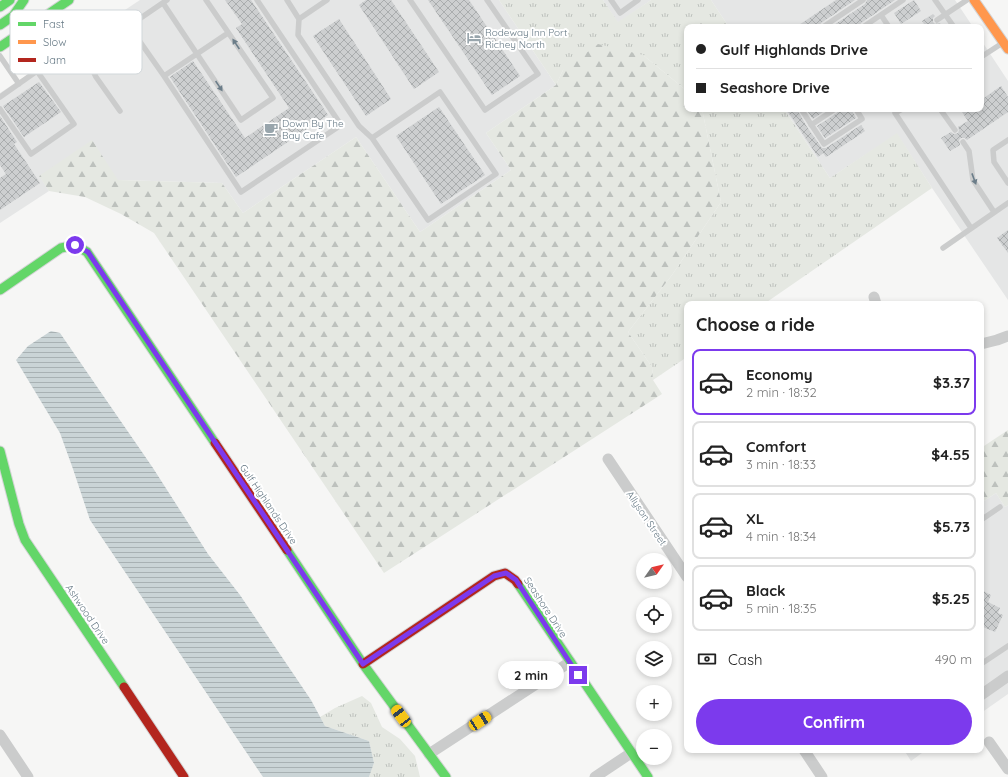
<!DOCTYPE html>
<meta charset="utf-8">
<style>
body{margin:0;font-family:Quicksand,sans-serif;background:#f2f2f2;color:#222;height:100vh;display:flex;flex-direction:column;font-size:15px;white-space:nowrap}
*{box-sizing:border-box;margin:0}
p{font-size:13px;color:#767676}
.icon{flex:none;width:22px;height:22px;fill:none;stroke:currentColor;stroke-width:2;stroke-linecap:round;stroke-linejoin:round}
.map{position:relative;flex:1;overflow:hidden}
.details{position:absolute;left:684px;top:301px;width:300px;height:452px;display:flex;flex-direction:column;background:#fff;border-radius:8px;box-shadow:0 2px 6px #0003}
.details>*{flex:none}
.guide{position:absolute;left:684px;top:24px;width:300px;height:88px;border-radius:8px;box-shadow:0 2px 6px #0003;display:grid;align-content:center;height:88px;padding:0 12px;background:#fff}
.needle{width:26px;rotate:56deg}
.fabs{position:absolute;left:636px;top:553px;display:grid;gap:8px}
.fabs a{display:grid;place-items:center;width:36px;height:36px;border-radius:50%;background:#fff;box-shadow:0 2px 6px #0003;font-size:20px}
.end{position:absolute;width:18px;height:18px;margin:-9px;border:5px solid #7c3aed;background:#fff;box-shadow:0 0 0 2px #fff}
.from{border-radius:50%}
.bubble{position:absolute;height:28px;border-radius:14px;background:#fff;box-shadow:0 2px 6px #0003;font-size:13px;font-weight:800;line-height:28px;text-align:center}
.car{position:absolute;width:12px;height:24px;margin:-12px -6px;border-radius:5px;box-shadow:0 0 3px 1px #0007;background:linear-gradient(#f5c518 24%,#345 0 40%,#f5c518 0 76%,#345 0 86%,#f5c518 0)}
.guide b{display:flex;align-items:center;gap:14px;height:38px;font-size:15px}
.guide b+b{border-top:1px solid #e0e0e0}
.guide i{width:10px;height:10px;background:#222}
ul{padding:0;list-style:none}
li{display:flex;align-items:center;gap:12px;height:66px;margin:0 8px 6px;padding:0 4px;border:2px solid #e0e0e0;border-radius:8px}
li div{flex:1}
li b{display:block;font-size:15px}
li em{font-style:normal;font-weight:800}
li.current{border-color:#7c3aed}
li>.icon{width:36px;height:36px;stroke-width:1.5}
h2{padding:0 12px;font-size:18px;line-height:48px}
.pay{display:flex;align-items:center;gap:10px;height:44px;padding:0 12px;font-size:15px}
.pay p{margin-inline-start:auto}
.action{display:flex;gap:8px;margin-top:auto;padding:8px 12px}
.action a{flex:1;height:46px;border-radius:24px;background:#7c3aed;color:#fff;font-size:16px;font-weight:800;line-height:46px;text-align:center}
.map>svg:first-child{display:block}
.built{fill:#e5e6e6}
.grass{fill:url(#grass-tufts)}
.forest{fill:url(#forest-firs)}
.water{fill:url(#water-rules)}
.building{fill:url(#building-cross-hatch)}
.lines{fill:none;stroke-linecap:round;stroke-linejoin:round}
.fast-casing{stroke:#d3d4d5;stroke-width:11}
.slow-casing{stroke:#d3d4d5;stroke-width:11}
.jam-casing{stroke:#d3d4d5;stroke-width:11}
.lane{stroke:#cbcccc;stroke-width:5.5}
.street{stroke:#cbcccc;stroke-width:11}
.fast{stroke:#63d668;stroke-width:9}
.slow{stroke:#ff974d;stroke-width:9}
.jam{stroke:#b3261e;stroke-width:9}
.oneway{fill:#6b7d89}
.route{stroke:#7c3aed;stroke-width:5}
.labels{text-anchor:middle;stroke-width:4;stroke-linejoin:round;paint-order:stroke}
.poi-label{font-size:10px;fill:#667985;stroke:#fff;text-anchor:start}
.street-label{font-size:10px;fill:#667985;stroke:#fff}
.key{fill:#fff;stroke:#d1d7da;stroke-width:1}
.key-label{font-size:11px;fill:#667985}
</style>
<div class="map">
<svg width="1008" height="777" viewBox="0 0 1008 777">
<defs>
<pattern id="grass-tufts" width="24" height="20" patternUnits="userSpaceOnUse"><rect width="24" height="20" fill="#e5e8e2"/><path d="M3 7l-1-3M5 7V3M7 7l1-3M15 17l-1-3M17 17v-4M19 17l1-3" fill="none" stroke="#bdc1bd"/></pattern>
<pattern id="forest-firs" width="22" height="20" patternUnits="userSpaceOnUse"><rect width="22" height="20" fill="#e5e8e2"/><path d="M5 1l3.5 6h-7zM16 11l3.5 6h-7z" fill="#bdc1bd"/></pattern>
<pattern id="water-rules" width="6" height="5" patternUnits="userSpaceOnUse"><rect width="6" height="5" fill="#cad4d6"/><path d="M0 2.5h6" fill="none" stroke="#a8b1b3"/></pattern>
<pattern id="building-cross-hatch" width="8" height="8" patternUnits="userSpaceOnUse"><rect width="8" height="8" fill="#cdcfd0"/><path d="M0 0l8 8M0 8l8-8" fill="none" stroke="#aaadae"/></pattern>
</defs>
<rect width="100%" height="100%" fill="#f6f6f5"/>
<path class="built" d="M140,0h359l57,85 -70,48 25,37 -91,62 -64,-95 -113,76 -21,-30 -104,-3 -79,-5 10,16 -49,32v-130z
M603,0h48l-33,23z
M711,0h244l18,27h-244z
M981,40l27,41v219l-76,-112 -35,-54 -67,44 -46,-69h197z
M996,493l9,14 3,-2v189l-27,19v-210z
M904,750h22l-15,11z"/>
<path class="grass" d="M499,0h104l15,22 33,-22h60l18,27h-42v64l-44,-36 -80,15 -7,15z
M702,109h82l46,69 67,-45 35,55 -168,116h-77v53l-34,23 -1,-13 -24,-35 44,-57 49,-73z
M362,696l9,7 11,24 18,12 15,17 5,21h-51l5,-14 -5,-22 -44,-15 -5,-9 15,-9z"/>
<path class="forest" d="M598,44l45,11 44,36v18h15l19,93 -49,73 -44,57 24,35 1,13 9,14 -278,179 -230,-340 -33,-19 -36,-17 -36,-6 -10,-15 53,-36 26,40 104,3 21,30 113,-76 64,95 91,-62 -25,-37 70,-48 7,-15z
M1008,430v75l-3,2 -9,-14 -15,10v-55z"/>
<path class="water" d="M51,331l9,2 93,135 55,86 32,41 71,105 14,26 44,15 5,22 -5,14h-106l-173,-257 -17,-51 -13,-36 -44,-73 12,-14z"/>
<path class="building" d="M225,0h26l77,115 -92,62 -66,-100 23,-16 52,77 44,-30 -53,-80 6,-4z
M366,0h25l48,72 -25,17 -55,-84z
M428,0h41l51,76 -28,19z
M836,0h19l-34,23 -2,4h-23z
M867,0h28l-34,23 -2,4h-28l34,-23z
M914,0l7,11 -20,13 -7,-11z
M933,14l2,2 -2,2v4l2,2 5,-1 2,4h-16l-4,-6z
M339,19l52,80 -25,17 -53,-80z
M39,82l22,30 -37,25 -21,-31z
M1001,86l7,11v15l-41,28 -2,-2h-4l-2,2 1,5 -10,6 -9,-13 10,-6 3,2 4,-1 1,-3 -1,-3 10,-6 -6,-9 5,-3h14v-9z
M439,107l46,68 -44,29 -45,-68z
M786,109h11l10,18 15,21h4l35,-23 4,6 -39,26 -3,-4 -5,4z
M806,109h21l-14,10z
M839,109h12l5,9 -31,20 -8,-12 20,-13z
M0,116l17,26 -3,2 26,39 -40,27v-32l6,-4 -6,-9z
M1008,230v23l-11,-15z
M981,590l10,5 -3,7 12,6 -2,5 5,2 -8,17 -14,-6z"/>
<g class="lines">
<defs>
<path id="fast" d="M0,7l10,-7
M0,25l13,-9 11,-16
M0,47l69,-47
M0,290l61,-42 14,-3 12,7 128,191
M0,451l19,73 6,16 99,147
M287,550l76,114 83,113
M518,584l130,193"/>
<path id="slow" d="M974,0l34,49"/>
<path id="jam" d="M215,443l72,107
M363,664l131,-88 11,-3 10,7 3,4
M124,687l60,90"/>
</defs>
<use href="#fast" class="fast-casing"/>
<use href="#slow" class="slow-casing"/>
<use href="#jam" class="jam-casing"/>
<path class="lane" d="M167,0l-38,26 35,50 64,-43
M287,0l12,19 -1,16 61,91 13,12
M410,0l75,110 53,-36 -51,-74
M611,0l9,13 18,-13
M935,0l19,27
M163,3l78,117 32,-22 -67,-98
M60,12l14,20 22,45 24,34
M881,15l8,12
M299,19l28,-19
M937,20l30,-20
M823,27l40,-27
M863,27l40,-27
M0,56l19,28
M981,57l20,-13
M164,76l77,116 100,-67 -84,-125
M440,92l56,82 -68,46 -56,-82z
M0,97l37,-26 37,53 -43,30 -31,-45
M801,109l23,35 38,-25 -6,-10
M902,109l-7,4 76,115
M940,109l15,21
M811,125l24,-16
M1008,140l-15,10 1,12 14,21
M963,142l6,9 4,29 21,32
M943,248l65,-45
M981,520l19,-13
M981,664l27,-18"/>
<path class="street" d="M874,297l2,7
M981,344l16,-4 11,-4
M608,459l79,118
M981,695l27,-19
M0,735l28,42
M989,742l19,27
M804,750l18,27
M429,754l141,-92
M595,777l36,-24"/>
<use href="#fast" class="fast"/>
<use href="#slow" class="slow"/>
<use href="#jam" class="jam"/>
</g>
<defs><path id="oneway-solid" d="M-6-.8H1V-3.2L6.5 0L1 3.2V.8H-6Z"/></defs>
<g class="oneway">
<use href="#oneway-solid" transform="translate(236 44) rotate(-124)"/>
<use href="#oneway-solid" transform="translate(219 86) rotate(56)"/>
<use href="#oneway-solid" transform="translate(974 179) rotate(70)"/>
</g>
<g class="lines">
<path class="route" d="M75,245l13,7 275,412 131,-88 12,-3 10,7 62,95"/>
</g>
<defs>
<symbol id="hotel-bare" viewBox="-9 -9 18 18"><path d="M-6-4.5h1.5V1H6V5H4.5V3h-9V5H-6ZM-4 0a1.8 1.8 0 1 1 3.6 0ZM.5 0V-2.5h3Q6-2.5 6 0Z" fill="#98a5ac" stroke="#fff" stroke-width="2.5" paint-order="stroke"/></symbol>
<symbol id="cafe-bare" viewBox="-9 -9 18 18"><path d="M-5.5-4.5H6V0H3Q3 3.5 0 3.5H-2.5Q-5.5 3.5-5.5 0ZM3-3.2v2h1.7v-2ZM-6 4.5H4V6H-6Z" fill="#98a5ac" stroke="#fff" stroke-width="2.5" paint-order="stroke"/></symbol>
</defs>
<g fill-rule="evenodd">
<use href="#hotel-bare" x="464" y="28" width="20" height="20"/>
<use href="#cafe-bare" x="261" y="119" width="20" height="20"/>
</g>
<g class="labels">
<g class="poi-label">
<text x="485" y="36">Rodeway Inn Port<tspan x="485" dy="12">Richey North</tspan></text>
<text x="282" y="127">Down By The<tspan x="282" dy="12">Bay Cafe</tspan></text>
</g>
<g class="street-label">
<text transform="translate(269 504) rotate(56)" y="4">Gulf Highlands Drive</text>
<text transform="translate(647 518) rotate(56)" y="4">Allyson Street</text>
<text transform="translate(546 607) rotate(57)" y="4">Seashore Drive</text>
<text transform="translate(88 614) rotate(56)" y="4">Ashwood Drive</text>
</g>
</g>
<rect x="10" y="10" width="132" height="64" rx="6" class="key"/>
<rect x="18" y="22" width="18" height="4" fill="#63d668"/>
<rect x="18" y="40" width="18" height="4" fill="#ff974d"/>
<rect x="18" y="58" width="18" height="4" fill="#b3261e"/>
<g class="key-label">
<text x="43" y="28">Fast</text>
<text x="43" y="46">Slow</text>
<text x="43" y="64">Jam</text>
</g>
</svg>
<div class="fabs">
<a><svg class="needle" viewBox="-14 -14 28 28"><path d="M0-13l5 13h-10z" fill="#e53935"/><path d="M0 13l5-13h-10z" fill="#767676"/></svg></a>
<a><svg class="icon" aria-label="locate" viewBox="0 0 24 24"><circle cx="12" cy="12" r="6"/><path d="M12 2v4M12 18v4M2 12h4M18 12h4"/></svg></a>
<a><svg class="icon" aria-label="layers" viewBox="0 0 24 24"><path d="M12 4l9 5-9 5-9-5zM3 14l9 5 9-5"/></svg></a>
<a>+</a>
<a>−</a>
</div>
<i class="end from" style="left:75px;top:245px"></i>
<i class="end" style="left:578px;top:675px"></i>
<div class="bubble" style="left:498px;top:661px;width:66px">2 min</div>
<i class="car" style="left:401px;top:716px;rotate:323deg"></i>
<i class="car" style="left:480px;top:721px;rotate:57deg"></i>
<div class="guide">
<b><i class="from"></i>Gulf Highlands Drive</b>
<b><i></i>Seashore Drive</b>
</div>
<section class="details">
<h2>Choose a ride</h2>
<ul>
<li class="current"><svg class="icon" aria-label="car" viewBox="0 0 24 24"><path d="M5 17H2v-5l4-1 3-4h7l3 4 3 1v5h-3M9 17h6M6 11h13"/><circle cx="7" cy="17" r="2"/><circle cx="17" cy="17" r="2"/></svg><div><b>Economy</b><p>2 min · 18:32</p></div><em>$3.37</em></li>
<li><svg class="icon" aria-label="car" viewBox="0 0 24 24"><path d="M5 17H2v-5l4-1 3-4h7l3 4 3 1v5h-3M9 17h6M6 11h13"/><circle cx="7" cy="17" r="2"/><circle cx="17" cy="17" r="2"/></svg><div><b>Comfort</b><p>3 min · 18:33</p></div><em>$4.55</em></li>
<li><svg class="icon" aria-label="car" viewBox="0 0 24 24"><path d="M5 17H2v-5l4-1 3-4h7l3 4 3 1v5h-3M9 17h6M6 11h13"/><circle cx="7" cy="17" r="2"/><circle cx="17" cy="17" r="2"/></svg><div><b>XL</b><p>4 min · 18:34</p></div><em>$5.73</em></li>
<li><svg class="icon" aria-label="car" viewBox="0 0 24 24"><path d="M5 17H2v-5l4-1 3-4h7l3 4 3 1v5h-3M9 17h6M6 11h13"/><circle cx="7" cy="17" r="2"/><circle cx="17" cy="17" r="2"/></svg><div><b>Black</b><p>5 min · 18:35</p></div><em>$5.25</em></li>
</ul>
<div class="pay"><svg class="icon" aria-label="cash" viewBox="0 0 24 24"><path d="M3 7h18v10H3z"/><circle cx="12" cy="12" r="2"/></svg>Cash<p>490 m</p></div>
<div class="action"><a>Confirm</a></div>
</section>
</div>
